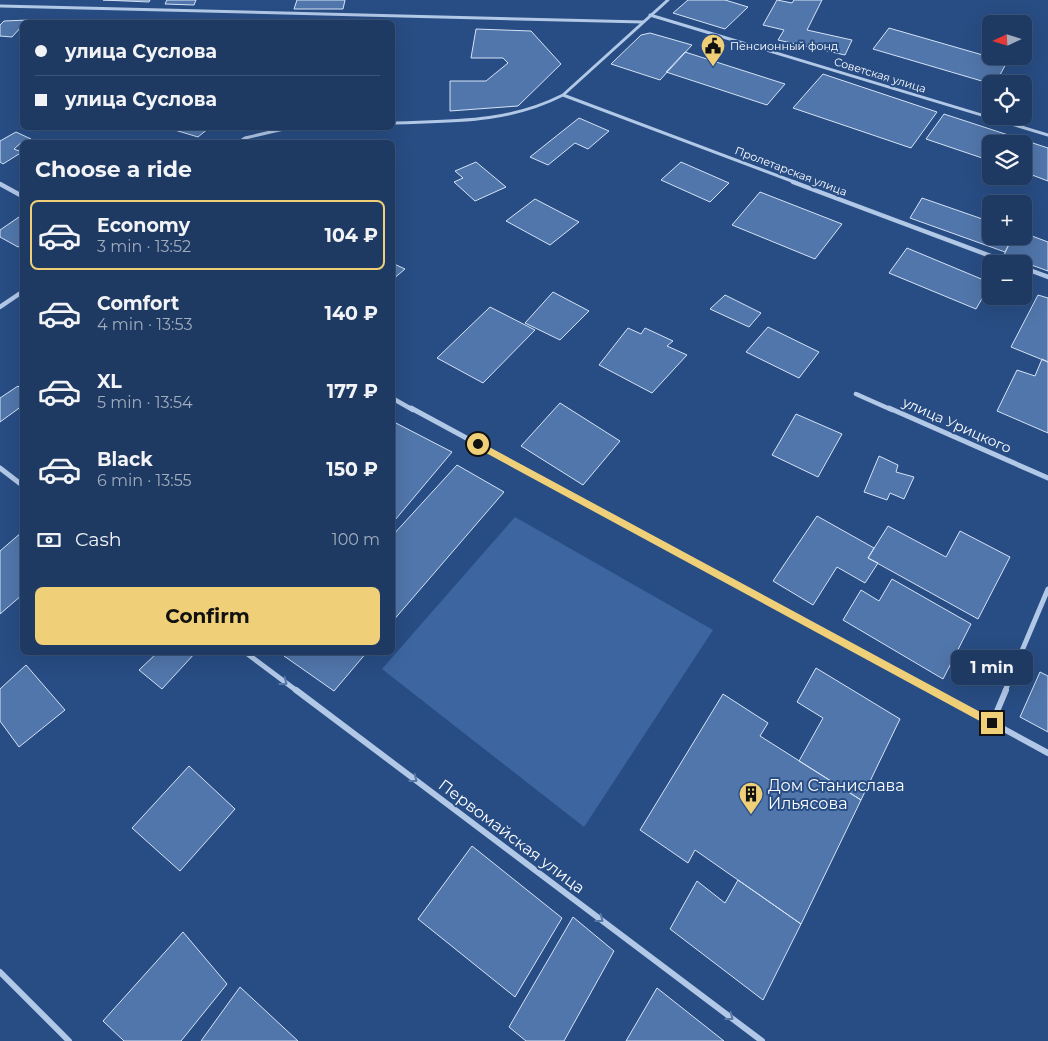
<!DOCTYPE html>
<meta charset="utf-8">
<style>
body{margin:0;font-family:Montserrat,sans-serif;background:#264169;color:#f1f3f6;height:100vh;display:flex;flex-direction:column;font-size:19px;white-space:nowrap}
*{box-sizing:border-box;margin:0}
p{font-size:16px;color:#a1adbe}
.icon{flex:none;width:28px;height:28px;fill:none;stroke:currentColor;stroke-width:2;stroke-linecap:round;stroke-linejoin:round}
.map{position:relative;flex:1;overflow:hidden}
.drawer{position:absolute;left:20px;top:140px;width:375px;height:515px;display:flex;flex-direction:column;background:#1e3a63;border-radius:8px;box-shadow:0 5px 20px #0002,0 0 0 1px #3c5478}
.drawer>*{flex:none}
.banner{position:absolute;left:20px;top:20px;width:375px;height:110px;border-radius:8px;box-shadow:0 5px 20px #0002,0 0 0 1px #3c5478;display:grid;align-content:center;height:110px;padding:0 15px;background:#1e3a63}
.needle{width:32px;rotate:266deg}
.fabs{position:absolute;left:982px;top:15px;display:grid;gap:10px}
.fabs a{display:grid;place-items:center;width:50px;height:50px;border-radius:8px;background:#1e3a63;box-shadow:0 5px 20px #0002,0 0 0 1px #3c5478;font-size:25px}
.end{position:absolute;width:22px;height:22px;margin:-11px;border:6px solid #efd078;background:#111;box-shadow:0 0 0 2px #111}
.from{border-radius:50%}
.bubble{position:absolute;height:35px;border-radius:8px;background:#1e3a63;box-shadow:0 5px 20px #0002,0 0 0 1px #3c5478;font-size:16px;font-weight:700;line-height:35px;text-align:center}
.banner b{display:flex;align-items:center;gap:18px;height:48px;font-size:19px}
.banner b+b{border-top:1px solid #3c5478}
.banner i{width:12px;height:12px;background:#f1f3f6}
ul{padding:0;list-style:none}
li{display:flex;align-items:center;gap:15px;height:70px;margin:0 10px 8px;padding:0 5px;border:2px solid transparent;border-radius:8px}
li div{flex:1}
li b{display:block;font-size:19px}
li em{font-style:normal;font-weight:700}
li.current{border-color:#efd078}
li>.icon{width:45px;height:45px;stroke-width:1.5}
h2{padding:0 15px;font-size:22px;line-height:60px}
.pay{display:flex;align-items:center;gap:12px;height:55px;padding:0 15px;font-size:19px}
.pay p{margin-inline-start:auto}
.cta{display:flex;gap:10px;margin-top:auto;padding:10px 15px}
.cta a{flex:1;height:58px;border-radius:8px;background:#efd078;color:#111;font-size:20px;font-weight:700;line-height:58px;text-align:center}
.map>svg:first-child{display:block}
.green{fill:#3d66a0}
.building{fill:#5176ab;stroke:#d5e3f6}
.lines{fill:none;stroke-linecap:round;stroke-linejoin:round}
.pedestrian{stroke:#b2c8e7;stroke-width:3}
.minor-far3{stroke:#b2c8e7;stroke-width:3}
.minor-far2{stroke:#b2c8e7;stroke-width:4.5}
.minor-far1{stroke:#b2c8e7;stroke-width:5}
.minor{stroke:#b2c8e7;stroke-width:6}
.oneway{stroke:#5878a7}
.route{fill:#efd078}
.labels{text-anchor:middle;stroke-width:4;stroke-linejoin:round;paint-order:stroke}
.far-poi-label{font-size:11px;fill:#fff;stroke:#284d84;text-anchor:start}
.far-street-label{font-size:11px;fill:#fff;stroke:#284d84}
.street-label{font-size:14px;fill:#fff;stroke:#284d84}
.near-poi-label{font-size:16px;fill:#fff;stroke:#284d84;text-anchor:start}
.near-street-label{font-size:16px;fill:#fff;stroke:#284d84}
</style>
<div class="map">
<svg width="1048" height="1041" viewBox="0 0 1048 1041">
<rect width="100%" height="100%" fill="#284d84"/>
<path class="green" d="M515,517l198,113 -129,197 -202,-158z"/>
<path class="building" d="M103,0h47l-1,2z
M167,0h29l-2,5 -29,-1z
M297,0h48l-2,9h-49z
M688,0h37l23,7 -23,22 -52,-16z
M777,0l15,3 2,-3h28l-15,30 45,10 -7,15 -67,-15 6,-10 -21,-5z
M28,20l-6,2v4l-10,11 -12,-1v-11l4,-4z
M889,28l118,34 -12,22h-3l-119,-35z
M476,29l55,2 30,33 -43,42 -68,5v-30h36l22,-18 -5,-5h-32z
M650,33l42,12 -32,35 -49,-16 30,-29z
M685,52l100,32 -18,21 -101,-33z
M823,74l114,38 -26,36 -118,-40z
M944,114l104,34v33l-24,-9v-28h-33v17l-65,-22z
M579,118l30,13 -21,18 -13,-6 -27,22 -18,-8z
M168,128h41l-11,9z
M16,132l15,7 -9,3 -8,7 8,3 -19,12 -3,-2v-21z
M476,162l30,25 -31,14 -21,-19 9,-4 -8,-7z
M681,162l48,21 -19,19 -49,-22z
M760,192l82,32 -27,35 -83,-34z
M922,198l69,24v14h22l-8,16 -95,-34z
M535,199l44,23 -29,23 -44,-24z
M22,215v29l-4,3 -18,-10v-7z
M1024,233l24,9v29l-44,-16 9,-19h11z
M907,248l84,35 -15,26 -87,-36z
M392,263l13,6 -13,11z
M553,292l36,19 -29,29 -35,-17z
M725,295l36,18 -12,14 -39,-18z
M1038,295l10,3v64l-37,-15z
M490,307l45,23 -52,53 -46,-25z
M768,327l51,25 -20,26 -53,-26z
M628,328l13,6 4,-6 28,13 -6,5 20,9 -35,38 -53,-28z
M1042,359l6,3v71l-51,-22 20,-41 18,6z
M18,386l4,4v16l-22,16v-24z
M560,403l60,38 -37,44 -62,-39z
M796,414l46,20 -24,43 -46,-22z
M392,421l60,31 -57,68 -3,-2z
M879,456l19,9 -2,7 18,5 -10,22 -14,-6 -3,7 -23,-8z
M457,465l47,27 -112,130v-86z
M817,516l57,32 -6,10 10,5 -13,20 -28,-16 -24,38 -40,-24z
M888,526l58,31 14,-26 50,26 -32,62 -110,-61z
M22,532v63l-22,19v-63z
M892,579l79,45 -28,55 -100,-59 18,-30 18,11z
M158,652h38l-34,37 -23,-19z
M287,652h80l-33,39 -50,-35z
M26,665l39,45 -46,37 -19,-26v-32z
M816,668l84,51 -39,81 -62,-39 24,-43 -26,-16z
M1040,672l8,4v56l-28,-15z
M723,694l45,29 -8,13 101,64 -60,124 -106,-74 -7,13 -48,-33z
M189,766l46,43 -55,62 -48,-43z
M472,846l90,72 -47,79 -97,-78z
M738,880l63,44 -38,76 -93,-71 27,-48 28,22z
M573,917l41,34 -50,90h-38l-17,-14z
M183,932l44,52 -46,57h-57l-21,-20z
M240,987l58,54h-97z
M657,988l67,53h-98z"/>
<g class="lines">
<path class="pedestrian" d="M650,15l398,120"/>
<path class="minor-far3" d="M0,6l643,16
M563,95l234,88
M392,123c61,-2 116,0 171,-28l105,-95
M239,142l6,-4 43,-10"/>
<path class="minor-far2" d="M793,182l219,82
M0,184l22,12
M1024,268l24,9
M0,307l22,-15
M856,394l36,16
M392,398l21,12"/>
<path class="minor-far1" d="M411,408l523,283
M889,408l159,70
M0,468l22,17
M245,652l52,39
M1005,691l43,-102"/>
<path class="minor" d="M296,690l466,351
M932,690l116,63
M992,723l14,-33
M0,972l69,69"/>
</g>
<defs><path id="oneway-chevron" d="M-2-3.5L2.5 0L-2 3.5" fill="none" stroke-width="1.6" stroke-linecap="round" stroke-linejoin="round" transform="scale(1.25)"/></defs>
<g class="oneway">
<use href="#oneway-chevron" transform="translate(284 682) rotate(37)"/>
<use href="#oneway-chevron" transform="translate(414 779) rotate(37)"/>
<use href="#oneway-chevron" transform="translate(600 919) rotate(37)"/>
<use href="#oneway-chevron" transform="translate(730 1017) rotate(37)"/>
</g>
<path class="route" d="M478,441l517,279v6h-6l-514,-279v-5z"/>
<defs>
<symbol id="civic-pin" viewBox="-11 -11 22 30"><path d="M0 17L-7.5 6A9.5 9.5 0 1 1 7.5 6Z" fill="#efd078" stroke="#284d84"/><path d="M-.6-6.5H3V-4.5H.6V-3L4-1V1h2V6H-6V1h2V-1L-.6-3ZM-1.2 2.5V6h2.4V2.5Z" fill="#111"/></symbol>
<symbol id="building-pin" viewBox="-11 -11 22 30"><path d="M0 17L-7.5 6A9.5 9.5 0 1 1 7.5 6Z" fill="#efd078" stroke="#284d84"/><path d="M-4-6H4V6H1V3H-1V6H-4ZM-2.5-4.3h1.7v1.8h-1.7ZM.8-4.3h1.7v1.8H.8ZM-2.5-1h1.7V.8h-1.7ZM.8-1h1.7V.8H.8Z" fill="#111"/></symbol>
</defs>
<g fill-rule="evenodd">
<use href="#civic-pin" x="699" y="32" width="28" height="38"/>
<use href="#building-pin" x="737" y="780" width="28" height="38"/>
</g>
<g class="labels">
<g class="far-poi-label">
<text x="730" y="50">Пенсионный фонд</text>
</g>
<g class="far-street-label">
<text transform="translate(880 75) rotate(17)" y="4">Советская улица</text>
<text transform="translate(791 171) rotate(21)" y="4">Пролетарская улица</text>
</g>
<g class="street-label">
<text transform="translate(957 425) rotate(24)" y="5">улица Урицкого</text>
</g>
<g class="near-poi-label">
<text x="768" y="791">Дом Станислава<tspan x="768" dy="18">Ильясова</tspan></text>
</g>
<g class="near-street-label">
<text transform="translate(512 836) rotate(37)" y="6">Первомайская улица</text>
</g>
</g>
</svg>
<div class="fabs">
<a><svg class="needle" viewBox="-14 -14 28 28"><path d="M0-13l5 13h-10z" fill="#e53935"/><path d="M0 13l5-13h-10z" fill="#a1adbe"/></svg></a>
<a><svg class="icon" aria-label="locate" viewBox="0 0 24 24"><circle cx="12" cy="12" r="6"/><path d="M12 2v4M12 18v4M2 12h4M18 12h4"/></svg></a>
<a><svg class="icon" aria-label="layers" viewBox="0 0 24 24"><path d="M12 4l9 5-9 5-9-5zM3 14l9 5 9-5"/></svg></a>
<a>+</a>
<a>−</a>
</div>
<i class="end from" style="left:478px;top:444px"></i>
<i class="end" style="left:992px;top:723px"></i>
<div class="bubble" style="left:951px;top:650px;width:82px">1 min</div>
<div class="banner">
<b><i class="from"></i>улица Суслова</b>
<b><i></i>улица Суслова</b>
</div>
<section class="drawer">
<h2>Choose a ride</h2>
<ul>
<li class="current"><svg class="icon" aria-label="car" viewBox="0 0 24 24"><path d="M5 17H2v-5l4-1 3-4h7l3 4 3 1v5h-3M9 17h6M6 11h13"/><circle cx="7" cy="17" r="2"/><circle cx="17" cy="17" r="2"/></svg><div><b>Economy</b><p>3 min · 13:52</p></div><em>104 ₽</em></li>
<li><svg class="icon" aria-label="car" viewBox="0 0 24 24"><path d="M5 17H2v-5l4-1 3-4h7l3 4 3 1v5h-3M9 17h6M6 11h13"/><circle cx="7" cy="17" r="2"/><circle cx="17" cy="17" r="2"/></svg><div><b>Comfort</b><p>4 min · 13:53</p></div><em>140 ₽</em></li>
<li><svg class="icon" aria-label="car" viewBox="0 0 24 24"><path d="M5 17H2v-5l4-1 3-4h7l3 4 3 1v5h-3M9 17h6M6 11h13"/><circle cx="7" cy="17" r="2"/><circle cx="17" cy="17" r="2"/></svg><div><b>XL</b><p>5 min · 13:54</p></div><em>177 ₽</em></li>
<li><svg class="icon" aria-label="car" viewBox="0 0 24 24"><path d="M5 17H2v-5l4-1 3-4h7l3 4 3 1v5h-3M9 17h6M6 11h13"/><circle cx="7" cy="17" r="2"/><circle cx="17" cy="17" r="2"/></svg><div><b>Black</b><p>6 min · 13:55</p></div><em>150 ₽</em></li>
</ul>
<div class="pay"><svg class="icon" aria-label="cash" viewBox="0 0 24 24"><path d="M3 7h18v10H3z"/><circle cx="12" cy="12" r="2"/></svg>Cash<p>100 m</p></div>
<div class="cta"><a>Confirm</a></div>
</section>
</div>
